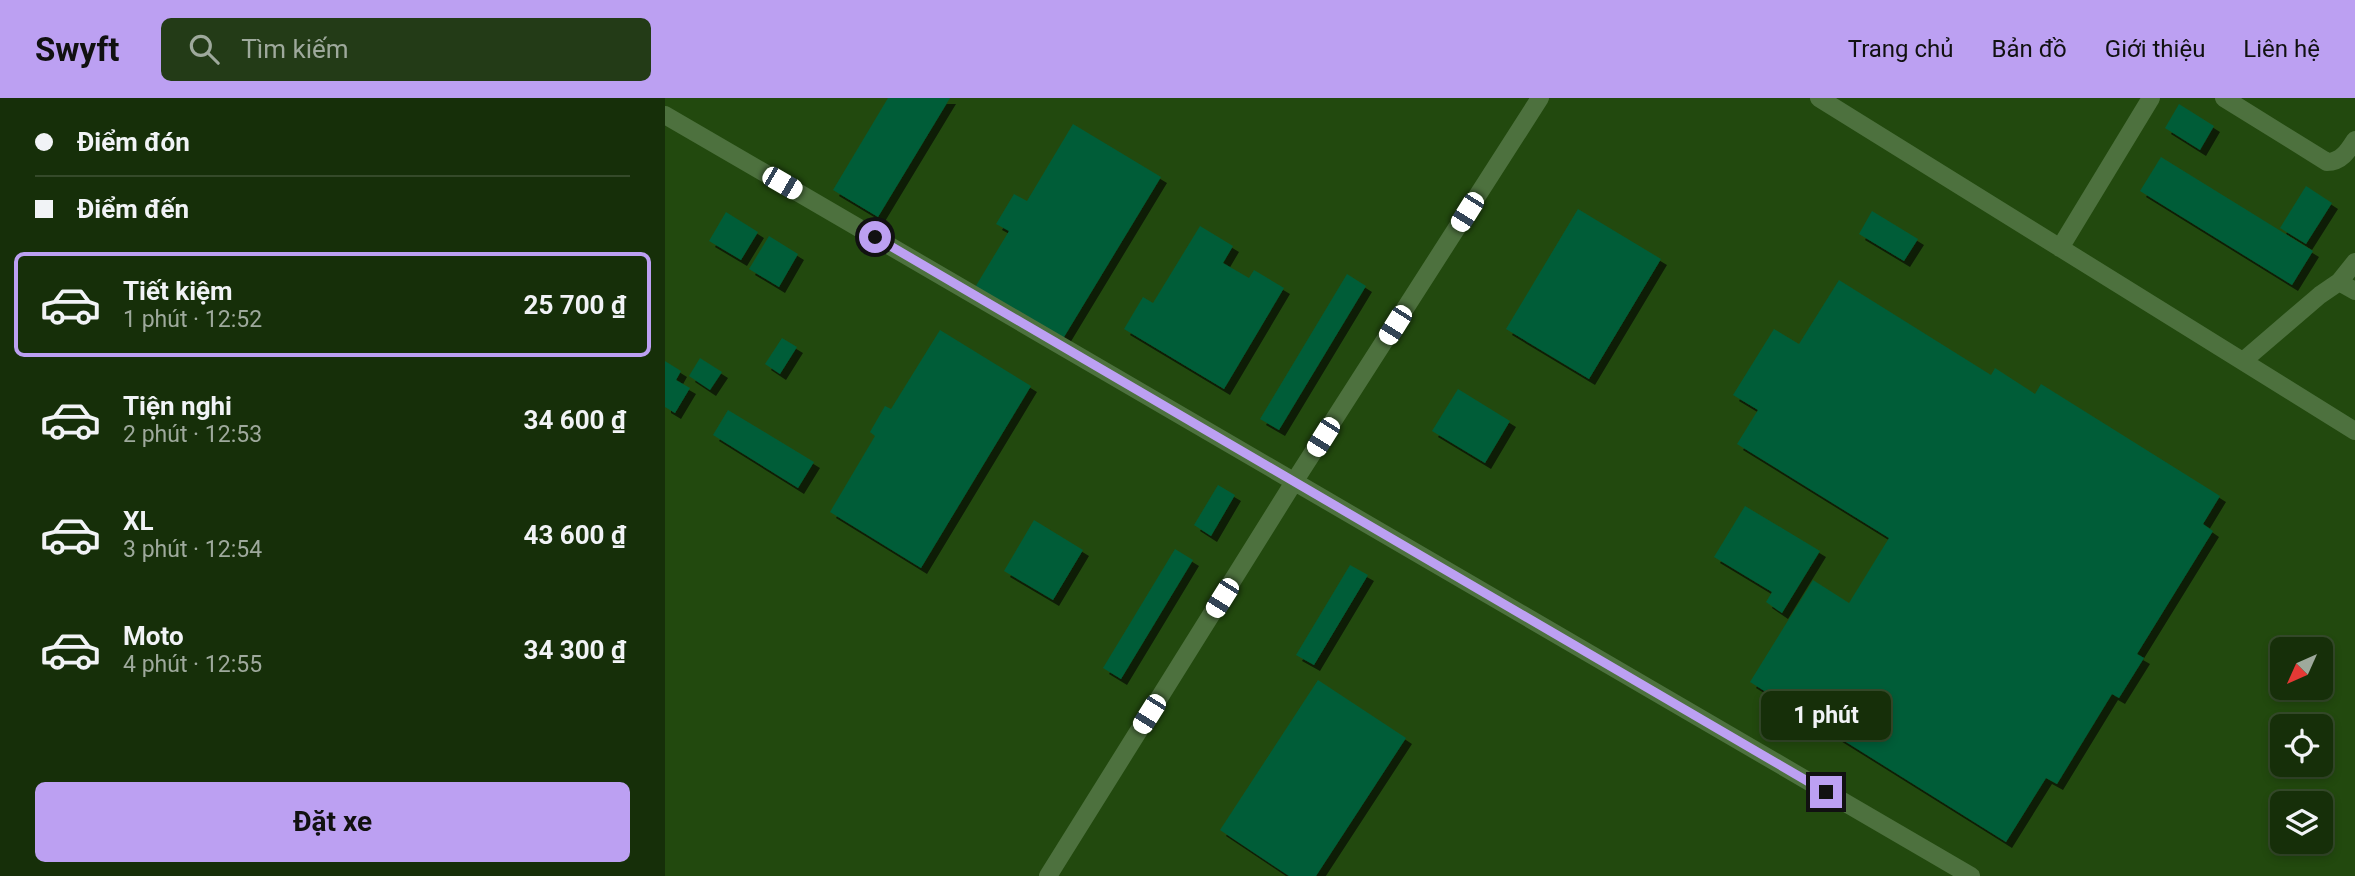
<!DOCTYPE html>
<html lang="vi">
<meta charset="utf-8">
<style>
body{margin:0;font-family:Roboto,sans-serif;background:#233b17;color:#f1f3f6;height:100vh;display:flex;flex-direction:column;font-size:26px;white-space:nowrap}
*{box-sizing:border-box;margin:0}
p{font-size:23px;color:#9ea99c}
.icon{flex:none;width:38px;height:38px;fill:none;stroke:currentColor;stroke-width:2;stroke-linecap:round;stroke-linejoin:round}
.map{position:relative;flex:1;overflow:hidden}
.side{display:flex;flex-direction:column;background:#162f09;width:665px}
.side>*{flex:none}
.banner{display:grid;align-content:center;height:154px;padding:0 35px;background:#162f09}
.needle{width:46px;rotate:225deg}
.fabs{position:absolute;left:1605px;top:539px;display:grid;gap:14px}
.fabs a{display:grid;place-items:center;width:63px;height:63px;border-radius:10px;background:#162f09;box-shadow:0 4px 10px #0003,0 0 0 2px #354a2a;font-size:35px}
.end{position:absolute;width:32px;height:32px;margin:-16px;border:9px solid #bca0f2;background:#111;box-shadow:0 0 0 4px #111}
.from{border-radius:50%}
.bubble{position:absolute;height:49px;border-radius:10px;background:#162f09;box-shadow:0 4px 10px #0003,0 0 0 2px #354a2a;font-size:23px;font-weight:700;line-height:49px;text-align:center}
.car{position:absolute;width:21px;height:42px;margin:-21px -10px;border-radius:9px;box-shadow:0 0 5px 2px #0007;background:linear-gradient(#fff 24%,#345 0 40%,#fff 0 76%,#345 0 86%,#fff 0)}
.banner b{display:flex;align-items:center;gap:24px;height:66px;font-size:26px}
.banner b+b{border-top:2px solid #354a2a}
.banner i{width:18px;height:18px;background:#f1f3f6}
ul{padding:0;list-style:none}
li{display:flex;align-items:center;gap:21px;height:105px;margin:0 14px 10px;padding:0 21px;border:4px solid transparent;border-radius:10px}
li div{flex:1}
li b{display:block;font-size:26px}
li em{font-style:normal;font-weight:700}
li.active{border-color:#bca0f2}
li>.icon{width:63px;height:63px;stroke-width:1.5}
.cta{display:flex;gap:14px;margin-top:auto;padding:14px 35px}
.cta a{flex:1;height:80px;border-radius:10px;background:#bca0f2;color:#111;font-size:28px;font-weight:700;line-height:80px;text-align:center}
header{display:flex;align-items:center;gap:42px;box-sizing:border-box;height:98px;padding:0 35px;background:#bca0f2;color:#111}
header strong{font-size:33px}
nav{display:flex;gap:38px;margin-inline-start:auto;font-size:24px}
.search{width:490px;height:63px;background:#233b17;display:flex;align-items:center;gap:18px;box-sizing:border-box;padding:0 24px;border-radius:10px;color:#9ea99c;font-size:26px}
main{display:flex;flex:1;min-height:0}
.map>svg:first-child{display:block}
.built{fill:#22490e;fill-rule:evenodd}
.building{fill:#035d37;filter:url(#shadow)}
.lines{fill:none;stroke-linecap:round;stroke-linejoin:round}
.minor{stroke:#4d713e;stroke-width:18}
.route{stroke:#bca0f2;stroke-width:9}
</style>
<header>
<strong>Swyft</strong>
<div class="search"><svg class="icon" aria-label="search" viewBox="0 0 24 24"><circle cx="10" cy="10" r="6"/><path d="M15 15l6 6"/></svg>Tìm kiếm</div>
<nav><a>Trang chủ</a><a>Bản đồ</a><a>Giới thiệu</a><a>Liên hệ</a></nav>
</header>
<main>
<section class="side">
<div class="banner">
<b><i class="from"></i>Điểm đón</b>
<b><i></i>Điểm đến</b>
</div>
<ul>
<li class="active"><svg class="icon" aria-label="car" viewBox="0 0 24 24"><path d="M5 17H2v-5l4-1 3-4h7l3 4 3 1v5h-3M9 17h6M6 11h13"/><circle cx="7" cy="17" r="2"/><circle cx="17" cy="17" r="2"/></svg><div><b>Tiết kiệm</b><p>1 phút · 12:52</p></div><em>25 700 ₫</em></li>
<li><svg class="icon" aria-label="car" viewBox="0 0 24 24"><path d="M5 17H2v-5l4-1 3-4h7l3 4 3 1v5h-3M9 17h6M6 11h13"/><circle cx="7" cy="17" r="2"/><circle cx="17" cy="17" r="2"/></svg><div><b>Tiện nghi</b><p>2 phút · 12:53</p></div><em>34 600 ₫</em></li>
<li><svg class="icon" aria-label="car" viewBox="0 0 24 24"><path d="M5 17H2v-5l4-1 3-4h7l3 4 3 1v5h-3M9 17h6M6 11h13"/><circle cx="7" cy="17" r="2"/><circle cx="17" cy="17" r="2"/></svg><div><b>XL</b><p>3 phút · 12:54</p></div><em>43 600 ₫</em></li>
<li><svg class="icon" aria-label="car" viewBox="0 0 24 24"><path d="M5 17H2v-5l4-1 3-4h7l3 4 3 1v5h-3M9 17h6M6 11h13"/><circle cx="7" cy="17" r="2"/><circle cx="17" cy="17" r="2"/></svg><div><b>Moto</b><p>4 phút · 12:55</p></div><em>34 300 ₫</em></li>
</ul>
<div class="cta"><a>Đặt xe</a></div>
</section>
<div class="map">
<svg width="1690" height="778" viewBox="0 0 1690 778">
<defs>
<filter id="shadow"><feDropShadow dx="6" dy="6" stdDeviation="0" flood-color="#0009"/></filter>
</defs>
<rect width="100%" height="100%" fill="#1d3f0c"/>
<path class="built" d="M0,0h1690v778h-1690zM1617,551h39v39h-39zM1617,628h39v39h-39zM1617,705h39v39h-39z"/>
<path class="building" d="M223,0h62l-72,119 -45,-27z
M1514,6l35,22 -14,24 -35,-22z
M408,26l88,53 -100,165 -87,-53 35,-58 -13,-7 18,-30 13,7z
M1496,59l152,94 -21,34 -152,-94z
M1641,88l26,17 -26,41 -26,-16z
M913,111l83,50 -72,120 -83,-50z
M1207,113l46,28 -14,22 -45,-27z
M61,114l32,20 -17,28 -32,-19z
M535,128l33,20 -10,17 26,15 5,-8 30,18 -60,101 -100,-60 19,-32 10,6z
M104,138l29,18 -19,33 -30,-18z
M682,176l19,12 -87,144 -19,-11z
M1174,182l152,95 4,-7 40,26 6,-10 179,112 -17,28 10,7 -76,123 7,4 -25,40 -7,-4 -55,90 -11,-6 -40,64 -256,-160 63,-102 36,23 40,-65 -152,-94 21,-34 -25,-15 41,-66 25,15z
M275,232l91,56 -110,182 -91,-56 45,-76 -5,-4 15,-26 6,3z
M117,240l15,9 -17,27 -15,-10z
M35,260l22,14 -12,18 -21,-14z
M0,263l16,10 -5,9 14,8 -15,25 -10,-6z
M793,291l52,32 -25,42 -53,-32z
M63,312l86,52 -16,26 -85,-53z
M553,387l17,10 -24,41 -17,-11z
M1080,408l75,45 -38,62 -16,-11 6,-10 -58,-35z
M369,422l49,30 -30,50 -49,-29z
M510,451l18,11 -72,119 -18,-11z
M685,467l18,10 -54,90 -18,-10z
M653,582l88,58 -90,138h-27l-69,-46z"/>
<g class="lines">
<path class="minor" d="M1154,0l536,333
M1559,0l103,64c14,0 21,-11 28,-22
M0,17l1306,761
M1395,150l91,-150
M1674,184l16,-20
M1578,263l77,-66 19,-13 16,9
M383,778l246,-394 246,-384"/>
</g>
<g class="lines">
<path class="route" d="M210,139l951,555"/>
</g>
</svg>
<div class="fabs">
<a><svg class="needle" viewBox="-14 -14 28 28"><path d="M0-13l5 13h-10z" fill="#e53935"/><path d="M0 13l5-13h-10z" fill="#9ea99c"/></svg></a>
<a><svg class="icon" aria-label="locate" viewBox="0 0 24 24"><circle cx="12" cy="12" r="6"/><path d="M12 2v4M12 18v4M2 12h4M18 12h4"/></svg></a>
<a><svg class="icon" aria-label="layers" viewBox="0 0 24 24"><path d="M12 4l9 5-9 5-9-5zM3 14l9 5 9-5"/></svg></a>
</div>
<i class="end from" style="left:210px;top:139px"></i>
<i class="end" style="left:1161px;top:694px"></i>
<div class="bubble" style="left:1096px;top:593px;width:130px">1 phút</div>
<i class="car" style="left:117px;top:85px;rotate:120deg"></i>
<i class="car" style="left:802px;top:114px;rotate:212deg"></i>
<i class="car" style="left:730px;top:227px;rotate:212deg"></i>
<i class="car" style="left:658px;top:339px;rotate:212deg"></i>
<i class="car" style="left:557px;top:500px;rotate:212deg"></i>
<i class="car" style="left:484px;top:616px;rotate:212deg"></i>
</div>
</main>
